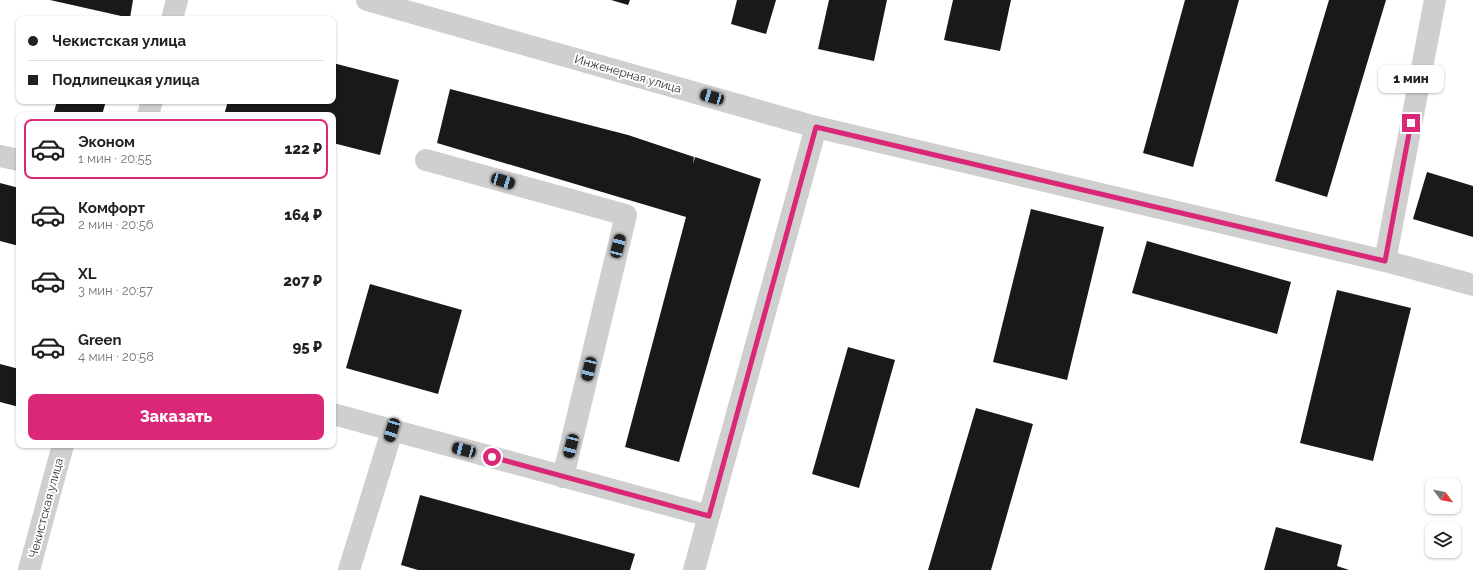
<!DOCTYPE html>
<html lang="ru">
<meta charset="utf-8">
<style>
body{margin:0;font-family:Raleway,sans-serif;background:#f6f6f6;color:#202124;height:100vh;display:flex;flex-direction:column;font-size:15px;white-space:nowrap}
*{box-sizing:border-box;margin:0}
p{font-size:13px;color:#757577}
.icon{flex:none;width:22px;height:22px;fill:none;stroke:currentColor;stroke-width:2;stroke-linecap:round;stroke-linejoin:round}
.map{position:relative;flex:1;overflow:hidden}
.panel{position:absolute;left:16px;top:112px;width:320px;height:336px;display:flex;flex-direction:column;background:#fff;border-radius:8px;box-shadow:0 1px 3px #0004}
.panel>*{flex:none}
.hud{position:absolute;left:16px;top:16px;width:320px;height:88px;border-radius:8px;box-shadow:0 1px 3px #0004;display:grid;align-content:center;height:88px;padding:0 12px;background:#fff}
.needle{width:26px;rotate:122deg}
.tools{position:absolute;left:1425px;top:478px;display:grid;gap:8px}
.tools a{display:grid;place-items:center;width:36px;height:36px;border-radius:8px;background:#fff;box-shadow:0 1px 3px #0004;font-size:20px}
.end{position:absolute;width:18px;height:18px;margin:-9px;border:5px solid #db2777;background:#fff;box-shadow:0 0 0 2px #fff}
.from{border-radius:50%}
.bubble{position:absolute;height:28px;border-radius:8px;background:#fff;box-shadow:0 1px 3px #0004;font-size:13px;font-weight:800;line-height:28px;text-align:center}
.car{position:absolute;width:12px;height:24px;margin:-12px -6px;border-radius:5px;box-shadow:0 0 3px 1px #0007;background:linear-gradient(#222 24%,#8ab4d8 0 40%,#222 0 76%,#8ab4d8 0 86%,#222 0)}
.hud b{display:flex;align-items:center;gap:14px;height:38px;font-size:15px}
.hud b+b{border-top:1px solid #e0e0e0}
.hud i{width:10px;height:10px;background:#202124}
ul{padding:7px 0 0;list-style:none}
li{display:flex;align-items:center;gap:12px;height:60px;margin:0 8px 6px;padding:0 4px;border:2px solid transparent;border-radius:8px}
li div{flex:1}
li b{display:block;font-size:15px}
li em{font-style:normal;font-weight:800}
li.selected{border-color:#db2777}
li>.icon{width:36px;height:36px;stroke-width:1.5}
.action{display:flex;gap:8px;margin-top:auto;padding:8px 12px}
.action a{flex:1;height:46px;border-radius:8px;background:#db2777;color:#fff;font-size:16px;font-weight:800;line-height:46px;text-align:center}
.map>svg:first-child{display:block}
.building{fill:#191919}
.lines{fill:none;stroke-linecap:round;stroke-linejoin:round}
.minor{stroke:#cfcfcf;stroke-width:22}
.route{stroke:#db2777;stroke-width:5}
.labels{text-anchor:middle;stroke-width:4;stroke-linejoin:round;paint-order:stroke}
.street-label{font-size:12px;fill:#323232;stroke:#fff}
</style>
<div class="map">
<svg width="1473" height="570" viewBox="0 0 1473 570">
<rect width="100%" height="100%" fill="#fff"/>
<path class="building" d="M50,0h83l-3,18z
M611,0h19l-2,5z
M737,0h39l-10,34 -35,-10z
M829,0h58l-13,61 -56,-12z
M953,0h58l-11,51 -56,-11z
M1185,0h54l-46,167 -50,-14z
M1329,0h57l-59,197 -52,-16z
M333,63l66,17 -19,75 -47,-12v-28h-109l4,-14h105z
M450,89l178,46 66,22 -1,7 2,-7 66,22 -82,283 -54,-15 61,-230 -249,-74z
M57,101h49l-4,14h-49z
M1427,172l46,14v51l-60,-18z
M0,183l19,5v58l-19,-5z
M1031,209l73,18 -37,153 -74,-18z
M1147,241l144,41 -14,52 -145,-41z
M370,284l92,26 -24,84 -92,-26z
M1337,290l74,18 -38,153 -73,-18z
M848,347l47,13 -36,128 -47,-14z
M0,364l19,5v38l-19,-5z
M976,408l57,16 -42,146h-63z
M420,495l215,59 -5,16h-212l-17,-5z
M1276,527l66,18 -5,21 12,4h-85z"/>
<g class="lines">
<path class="minor" d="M367,0l449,127 569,134 88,24
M172,19l5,-19
M148,115l4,-14
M0,156l19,4
M426,160l200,55 -63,262
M1385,261l50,-261
M333,414l376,102
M29,570l34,-125
M349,570l43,-139
M694,570l122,-443"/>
</g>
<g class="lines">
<path class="route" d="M492,457l217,59 107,-389 569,134 26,-138"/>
</g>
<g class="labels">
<g class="street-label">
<text transform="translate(628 74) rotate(16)" y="4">Инженерная улица</text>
<text transform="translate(46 508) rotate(-75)" y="4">Чекистская улица</text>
</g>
</g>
</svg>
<div class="tools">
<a><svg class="needle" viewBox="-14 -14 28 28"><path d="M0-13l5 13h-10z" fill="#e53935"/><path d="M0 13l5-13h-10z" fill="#757577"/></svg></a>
<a><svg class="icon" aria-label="layers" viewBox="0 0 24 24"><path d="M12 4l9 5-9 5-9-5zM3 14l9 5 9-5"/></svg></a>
</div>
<i class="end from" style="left:492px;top:457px"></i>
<i class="end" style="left:1411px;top:123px"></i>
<div class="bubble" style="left:1378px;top:65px;width:66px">1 мин</div>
<i class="car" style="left:712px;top:97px;rotate:286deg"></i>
<i class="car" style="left:503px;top:181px;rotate:106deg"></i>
<i class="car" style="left:618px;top:246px;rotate:14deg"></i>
<i class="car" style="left:589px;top:369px;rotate:193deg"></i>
<i class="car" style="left:392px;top:430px;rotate:197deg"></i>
<i class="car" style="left:571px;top:446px;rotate:194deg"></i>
<i class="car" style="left:464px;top:450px;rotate:285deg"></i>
<div class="hud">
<b><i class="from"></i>Чекистская улица</b>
<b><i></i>Подлипецкая улица</b>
</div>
<section class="panel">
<ul>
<li class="selected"><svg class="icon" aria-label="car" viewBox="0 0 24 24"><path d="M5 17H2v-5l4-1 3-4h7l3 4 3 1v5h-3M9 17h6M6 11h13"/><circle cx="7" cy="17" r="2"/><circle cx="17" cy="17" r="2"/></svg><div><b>Эконом</b><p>1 мин · 20:55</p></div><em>122 ₽</em></li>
<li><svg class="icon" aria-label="car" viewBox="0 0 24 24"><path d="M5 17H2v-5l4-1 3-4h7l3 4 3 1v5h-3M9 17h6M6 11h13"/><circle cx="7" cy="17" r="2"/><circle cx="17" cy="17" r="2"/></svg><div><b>Комфорт</b><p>2 мин · 20:56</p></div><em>164 ₽</em></li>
<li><svg class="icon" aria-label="car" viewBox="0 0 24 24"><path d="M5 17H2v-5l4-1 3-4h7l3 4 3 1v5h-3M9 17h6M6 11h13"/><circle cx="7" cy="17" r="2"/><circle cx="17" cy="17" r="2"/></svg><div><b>XL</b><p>3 мин · 20:57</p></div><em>207 ₽</em></li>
<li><svg class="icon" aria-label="car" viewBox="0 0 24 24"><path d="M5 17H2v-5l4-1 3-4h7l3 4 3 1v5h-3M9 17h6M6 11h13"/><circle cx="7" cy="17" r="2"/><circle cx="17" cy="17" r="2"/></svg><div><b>Green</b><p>4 мин · 20:58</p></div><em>95 ₽</em></li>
</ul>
<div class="action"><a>Заказать</a></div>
</section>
</div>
